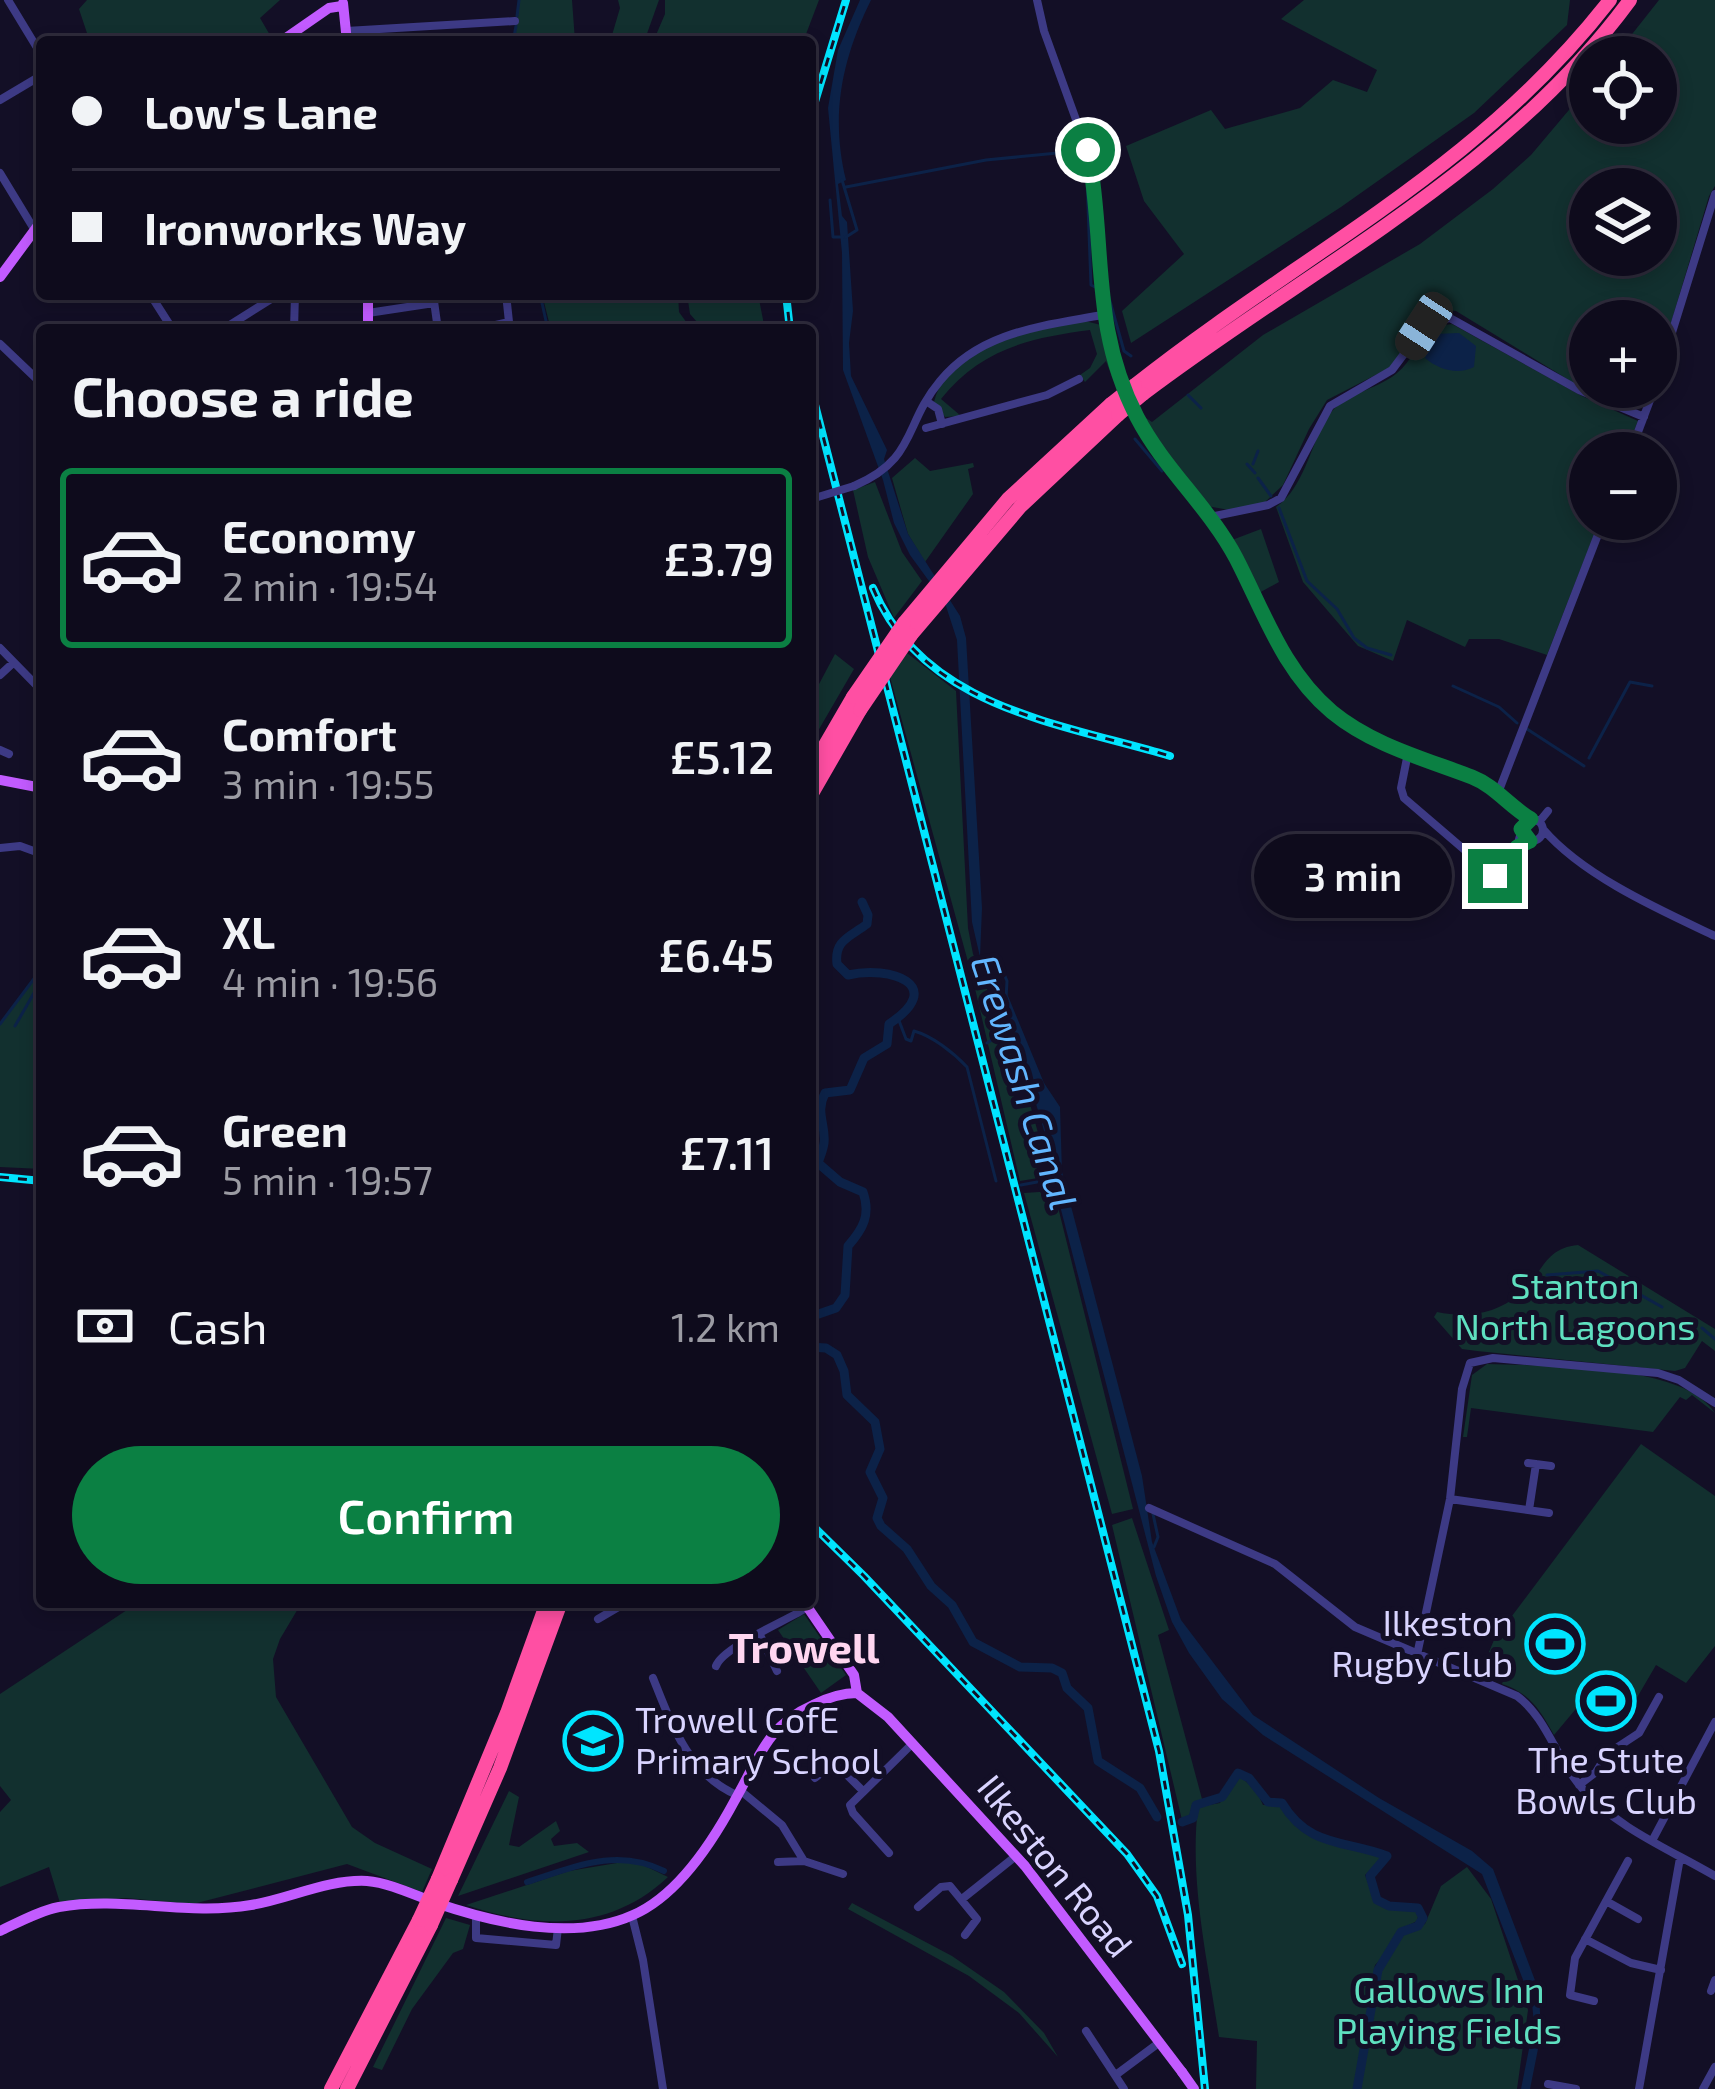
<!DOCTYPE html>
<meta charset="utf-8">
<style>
body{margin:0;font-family:"Exo 2",sans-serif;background:#1c1929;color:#f1f3f6;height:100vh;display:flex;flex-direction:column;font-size:45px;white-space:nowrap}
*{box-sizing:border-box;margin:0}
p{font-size:39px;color:#9b9ba3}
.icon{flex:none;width:66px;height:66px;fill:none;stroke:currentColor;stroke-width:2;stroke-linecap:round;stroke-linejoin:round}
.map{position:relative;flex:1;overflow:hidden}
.panel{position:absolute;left:36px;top:324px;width:780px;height:1284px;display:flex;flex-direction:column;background:#0e0b1c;border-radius:12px;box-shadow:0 6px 18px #0003,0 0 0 3px #2e2b3b}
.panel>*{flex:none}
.hud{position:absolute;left:36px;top:36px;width:780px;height:264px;border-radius:12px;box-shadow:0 6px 18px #0003,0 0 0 3px #2e2b3b;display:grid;align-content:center;height:264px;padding:0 36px;background:#0e0b1c}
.fabs{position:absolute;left:1569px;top:36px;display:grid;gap:24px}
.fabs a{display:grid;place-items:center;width:108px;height:108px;border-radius:50%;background:#0e0b1c;box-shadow:0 6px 18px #0003,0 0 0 3px #2e2b3b;font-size:60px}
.end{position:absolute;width:54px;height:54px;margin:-27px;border:15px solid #0b8043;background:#fff;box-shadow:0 0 0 6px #fff}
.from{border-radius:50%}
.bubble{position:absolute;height:84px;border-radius:42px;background:#0e0b1c;box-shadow:0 6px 18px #0003,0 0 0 3px #2e2b3b;font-size:39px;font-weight:600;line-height:84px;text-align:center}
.car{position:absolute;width:36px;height:72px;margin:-36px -18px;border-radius:15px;box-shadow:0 0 9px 3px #0007;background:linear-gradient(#222 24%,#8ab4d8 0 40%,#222 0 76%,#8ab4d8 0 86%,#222 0)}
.hud b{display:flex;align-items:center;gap:42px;height:114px;font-size:45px}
.hud b+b{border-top:3px solid #2e2b3b}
.hud i{width:30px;height:30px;background:#f1f3f6}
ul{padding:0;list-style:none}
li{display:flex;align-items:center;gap:36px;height:180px;margin:0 24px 18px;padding:0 12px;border:6px solid transparent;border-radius:12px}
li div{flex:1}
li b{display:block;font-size:45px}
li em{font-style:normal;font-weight:600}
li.on{border-color:#0b8043}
li>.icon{width:108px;height:108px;stroke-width:1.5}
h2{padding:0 36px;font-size:54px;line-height:144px}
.pay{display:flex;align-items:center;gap:30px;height:132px;padding:0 36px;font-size:45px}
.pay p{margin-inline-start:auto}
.action{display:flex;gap:24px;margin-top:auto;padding:24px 36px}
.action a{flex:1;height:138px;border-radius:72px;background:#0b8043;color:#fff;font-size:48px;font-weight:600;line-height:138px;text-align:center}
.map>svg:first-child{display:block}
.green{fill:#12302f;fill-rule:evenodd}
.water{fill:#0c2248}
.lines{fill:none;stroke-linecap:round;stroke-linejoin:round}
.stream{stroke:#0c2248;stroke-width:3}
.canal{stroke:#0c2248;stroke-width:6}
.river{stroke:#0c2248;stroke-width:9}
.minor{stroke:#3d3a85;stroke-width:8}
.major{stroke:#c25bff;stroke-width:10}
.highway{stroke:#ff4fa3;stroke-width:14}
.rail-casing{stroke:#00e5ff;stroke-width:8}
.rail{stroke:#130f26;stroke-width:3;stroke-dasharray:9;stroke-linecap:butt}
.minor-bridge{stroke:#3d3a85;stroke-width:8}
.major-bridge{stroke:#c25bff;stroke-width:10}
.highway-bridge{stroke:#ff4fa3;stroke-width:14}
.route{stroke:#0b8043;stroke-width:15}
.labels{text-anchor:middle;stroke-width:10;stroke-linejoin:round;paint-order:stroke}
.park-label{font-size:36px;fill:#5fe0c0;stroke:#130f26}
.poi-label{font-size:36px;fill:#d9d4ff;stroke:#130f26;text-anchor:end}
.street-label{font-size:36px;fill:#d9d4ff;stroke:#130f26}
.water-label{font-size:39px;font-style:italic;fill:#62b6ff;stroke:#130f26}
.quarter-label{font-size:42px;font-weight:bold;fill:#ffd6f0;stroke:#130f26}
</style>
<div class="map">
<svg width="1715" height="2089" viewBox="0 0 1715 2089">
<rect width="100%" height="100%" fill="#130f26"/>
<path class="green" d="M87,0h193l-20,18 14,24h-184l-11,-33z
M520,0h52l3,41 11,1h-72z
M618,0h41l-15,42h-34l10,-34z
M665,0h154l-16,42h-150l12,-28z
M1304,0h266l-3,25 -93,88 -133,94 -210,136 -9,-32 62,-57 -40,-53 -18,-55 85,-36 14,19 75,-21 33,-28 34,12 10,-22 -96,-51z
M1659,0h56v186l-6,10 -53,177v-52h-66v66h61l-5,11 -21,7 -48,-20 -121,-74 -22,-2 -16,16 -25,41 -66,34 -18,29 -26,56 -19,18 -35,7 -22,-4 -29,-32 -41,-62 15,10 111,-87 157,-91 73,-55 38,-34 59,-70v38h66v-66h-42zM1590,189h66v66h-66z
M542,294h136l1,18 13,18h-141z
M687,294h71l7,36h-61l-14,-16z
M1085,321l16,4 17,54 -6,-2 -6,-16 -21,21 -5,-7 10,-7 7,-14 -7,-24c-61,8 -109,19 -149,69l20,17 -16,1 -11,-15c16,-60 99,-71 151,-81z
M1452,324l130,72 56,25 -13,32h-35v66h10l-53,136 -48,-16h-30l-4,8 -58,-27 -14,41 -35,-15 -55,-64 -27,-75c28,-19 34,-61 51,-89 16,-26 49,-27 70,-45 14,-11 22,-32 34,-46z
M915,458l15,13 43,-8 1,4 -6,2 5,25 -48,68 -17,-28 -16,-56z
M875,482l27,70 20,29 -28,37 -26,-61 -15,-67z
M1261,529l18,53 -20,11 -27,-53z
M907,653l49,38 12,237 5,26 50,125 27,97 -30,5 -47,-201 -83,-303z
M835,654l19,15 -43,74 -1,-42z
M42,968v201l-42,-2v-143z
M1054,1191l79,318 -21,5 -88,-321z
M1578,1245l137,84v22l-13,-10 -17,27 -10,3 -198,-20 -15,-2 -28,-32 3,-5c30,6 57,3 83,-18 22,-18 23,-46 58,-49z
M1487,1364c60,2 197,-1 228,49l-23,-18 -6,5 -6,-3 -27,35 -182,-24 -4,29h-4l9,-62z
M1641,1444l74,52v150l-29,37 -30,-18 -28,48 -5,-3 -13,17 -30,-23 -26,31c-14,-25 -24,-42 -52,-51l8,-22 -21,-10 5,-12z
M1132,1518l37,112 -11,5 44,164 -9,6 -5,14 -6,1 -70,-295z
M139,1602h163l-22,37 -7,20 3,38 76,130 23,16 57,26 -10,23 -75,-28 -154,40 -67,-6 -66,5 -11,-36 -49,20v-75l11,-12 -11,-14v-92z
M804,1614l42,61 -25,18 -43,-63z
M1239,1775l18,17 6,13h17c30,43 57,39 104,51l-19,19 11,28 43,9 -2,9 -18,9 -9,20 -15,15 -21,124h-98l1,-48 -38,-4c-11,-75 -30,-155 -21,-230l22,-4 13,-26z
M509,1791l10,6 -10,48 10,2 37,-26 4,10 -9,8 3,7 23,-3 12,9 -131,44z
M623,1862l20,3 25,12c-58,55 -131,52 -202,28l103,-34z
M1467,1867l24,32 37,111 -11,79h-158l22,-121 23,-35 21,-9 16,-38z
M852,1903l100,53 52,36 40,41 14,24 -39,-44 -50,-37 -121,-67z
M446,1918l24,7 -7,24 -10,4 -41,56 -30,61 -9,-3z"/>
<path class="water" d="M860,0h11c-29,59 -41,115 -25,180l-8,4 4,32 5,6 6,89 -4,32 2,33 36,74 -3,9 24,75 52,82 6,22 16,270 -2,49 -8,-35 -15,-282 -12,-37 -35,-48 -16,-32 -11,-43 -40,-110 -1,-117 -14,-145 10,-58z
M1459,333l17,13 -2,21c-16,8 -35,3 -49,-9l9,-24z
M985,960l9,24 14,12 36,87 16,24 2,65 80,304 10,66 29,78 72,95 126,83 93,53 21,18 46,122 2,43 -11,55h-9l13,-65 -2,-21 -50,-129 -219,-139 -41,-36 -33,-46 -17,-31 -16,-46 -97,-374c-1,-33 -27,-114 -40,-147 -11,-29 -37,-68 -34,-95z"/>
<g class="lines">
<path class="stream" d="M517,16l2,-16
M513,42l3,-16
M842,180l15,50 -11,7
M846,187l140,-27 82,-8 19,28 4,105 4,2
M830,200l3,37h10
M1106,287l18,64 7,5
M540,294l8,36
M1188,395l13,13
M1135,439l27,32
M1247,464l8,9
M1253,464l5,-13
M1258,478l13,18
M1279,508l28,73 30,28 17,29 13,10 24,7
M1453,686l46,21 18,16
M1527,729l57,37
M1589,758l41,-76 22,4
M996,955l11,26 -1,18
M898,1018l8,21 5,2 3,-10c18,5 39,21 53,36l29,114
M0,1024l42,-56
M15,1026l27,-47
M987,1043l18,-12
M1021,1185l32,-6
M1547,1275l51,-4 64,36
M1702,1328l13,11
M1153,1514l5,23 -4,10"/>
<path class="canal" d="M527,1882c47,-15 90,-35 137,-11"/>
<path class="river" d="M810,1317l26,-9 9,-13 3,-49c15,-17 23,-31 15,-54l-23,-10 -22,-19c2,-6 5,-13 6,-20 2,-19 -9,-30 1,-50l25,-3 14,-32 23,-14 2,-20c59,-39 1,-59 -41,-49l-11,-11c-3,-24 13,-27 30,-40l1,-9 -6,-13
M810,1347l16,1 11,7 7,16 3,24 28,27 5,27 -10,23 13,26 -6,20 4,8 26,23 24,37 21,19 21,37 47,25 32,1 10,5 5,15 21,20 10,53 42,27 17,29
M1182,1822l11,-4 3,-13 26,-8 16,-24 11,5 19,24 14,1c27,45 63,37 105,53l-17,20 7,24 12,6 29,2 5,10 -5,8 -17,6 -23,38 -21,119"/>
<path class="minor" d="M8,0l34,56
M1037,0l7,31 43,119 8,46 7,119 9,37 33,77 34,52 46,56 43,90 52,73 46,33 120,50 46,36
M346,31l169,-10
M81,42l2,-1
M0,100l42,-25
M0,173l34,56
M150,294l23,36
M433,294l5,36
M368,313l66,-10
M90,328l1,2
M222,330l57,-36
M294,330l1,-36
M474,330l35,-8 -3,-28
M0,344l42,40
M1656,384l59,-190
M926,401l12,8 4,15
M926,428l121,-33 32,-16
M1630,453l25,-66
M854,486c63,-27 49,-61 86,-105 41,-50 103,-55 162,-66
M1210,517l58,-12 13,-7 49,-92 62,-36 36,-48 22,-4 129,72 65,27
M0,648l42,43
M0,675l13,-12
M0,750l9,4
M1408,753l-7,35 3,10 91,78 22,-29 4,-15
M1498,793l106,-274
M1521 830a11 11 0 1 1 22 0a11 11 0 1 1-22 0Z
M1539,822l9,-11
M1543,829c40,47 117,81 172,107
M0,848l20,-2 22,8
M1528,1463l23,3
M1450,1499l99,14
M1149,1508l126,56 80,63 162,69c30,22 40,65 65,92 36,41 87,61 133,88
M1529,1510l7,-46
M598,1619l29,-17
M760,1635l17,36
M1417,1655l33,-156 12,-110 8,-26 23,-5 165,15 21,7 36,23
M716,1666c7,-19 70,-45 92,-59
M653,1678c18,45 36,97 84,117
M815,1778l11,-9 13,-2 23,23
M1579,1785l17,-13 11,-18 32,-21 20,-36
M741,1791l41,34 22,36 39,13
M1652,1841l63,-119
M889,1853l-36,-40 -3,-8 63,-62
M778,1862l26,-1
M962,1899l54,-43
M1606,1901l32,18
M918,1907l23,-20 9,-1 27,33 -12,16
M476,1916v22l80,7 2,-17
M632,1916l11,44 20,129
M1585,1939l46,24 30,7
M1711,1991l4,-11
M1594,2001l-24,-6 5,-37 53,-97
M1086,2031l38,58
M1117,2074l43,-32
M1548,2084l28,5
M1639,2089l41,-231
M1703,2089l12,-22"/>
<path class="major" d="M343,3l4,39
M280,42l49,-34 13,-2
M0,277l42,-57
M368,330v-36
M0,780l42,8
M804,1602l50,73 3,18
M857,1693l31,24 137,149 157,206
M0,1931c19,-9 39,-20 59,-24 64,-11 128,9 192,-2 38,-6 76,-26 116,-24 23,2 47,14 69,22 59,20 137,39 197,12 44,-19 80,-74 102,-115 23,-40 32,-75 78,-95 14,-7 28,-12 44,-12"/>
<path class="highway" d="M1135,385c165,-131 341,-213 475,-385
M1143,394c166,-126 361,-222 487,-394
M904,623l104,-124 103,-95
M911,635l109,-128 98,-92
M810,771l43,-74
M810,797l50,-87
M438,1879l69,-166 40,-111
M451,1880l49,-112 61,-166
M331,2089l88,-169
M347,2089l84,-164"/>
<defs>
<path id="rail" d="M810,118l36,-118
M786,294l4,36
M810,385l349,1366 29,164 17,174
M873,588c50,120 187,135 297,168
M0,1177l42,4
M810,1523l54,53 263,278 30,42 25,68"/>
</defs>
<use href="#rail" class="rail-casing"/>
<use href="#rail" class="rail"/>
<path class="minor-bridge" d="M818,497l36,-11"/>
<path class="major-bridge" d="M1182,2072l12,17"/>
<path class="highway-bridge" d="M1111,404l24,-19
M1118,415l25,-21
M853,697l51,-74
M860,710l51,-75
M419,1920l19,-41
M431,1925l20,-45"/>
</g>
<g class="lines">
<path class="route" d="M1088,150c18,94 2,177 49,267 27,52 72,90 99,141 28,54 47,113 96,154 40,33 93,47 140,65 23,9 38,30 59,42l-10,10 9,12 -13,6 -22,29"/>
</g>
<defs>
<symbol id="stadium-ring" viewBox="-11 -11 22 22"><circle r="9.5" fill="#130f26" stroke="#00e5ff" stroke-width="1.5"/><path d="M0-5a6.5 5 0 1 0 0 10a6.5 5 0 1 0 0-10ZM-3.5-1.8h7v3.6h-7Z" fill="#00e5ff"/></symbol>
<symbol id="school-ring" viewBox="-11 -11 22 22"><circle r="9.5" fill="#130f26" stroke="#00e5ff" stroke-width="1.5"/><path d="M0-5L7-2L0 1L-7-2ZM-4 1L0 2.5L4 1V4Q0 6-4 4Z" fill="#00e5ff"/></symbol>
</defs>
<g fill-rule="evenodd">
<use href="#stadium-ring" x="1522" y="1611" width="66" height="66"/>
<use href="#stadium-ring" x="1573" y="1668" width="66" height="66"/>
<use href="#school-ring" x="560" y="1708" width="66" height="66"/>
</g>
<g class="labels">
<g class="park-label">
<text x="1575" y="1299">Stanton<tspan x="1575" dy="41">North Lagoons</tspan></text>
<text x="1449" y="2003">Gallows Inn<tspan x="1449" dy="41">Playing Fields</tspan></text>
</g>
<g class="poi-label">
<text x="1513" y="1636">Ilkeston<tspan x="1513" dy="41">Rugby Club</tspan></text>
<text x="635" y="1733" text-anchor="start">Trowell CofE<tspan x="635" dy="41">Primary School</tspan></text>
<text x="1606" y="1773" text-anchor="middle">The Stute<tspan x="1606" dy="41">Bowls Club</tspan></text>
</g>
<g class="street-label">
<text transform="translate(1055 1866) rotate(51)" y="13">Ilkeston Road</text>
</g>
<g class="water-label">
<text transform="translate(1024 1082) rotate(72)" y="14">Erewash Canal</text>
</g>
<g class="quarter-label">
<text x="804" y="1663">Trowell</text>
</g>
</g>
</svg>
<div class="fabs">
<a><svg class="icon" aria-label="locate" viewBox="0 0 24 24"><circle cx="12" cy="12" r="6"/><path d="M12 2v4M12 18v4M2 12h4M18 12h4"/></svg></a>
<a><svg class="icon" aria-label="layers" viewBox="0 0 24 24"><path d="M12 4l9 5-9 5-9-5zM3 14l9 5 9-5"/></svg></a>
<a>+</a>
<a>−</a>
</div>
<i class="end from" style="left:1088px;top:150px"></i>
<i class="end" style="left:1495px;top:876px"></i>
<div class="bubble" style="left:1254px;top:834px;width:198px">3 min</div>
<i class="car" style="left:1424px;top:326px;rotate:213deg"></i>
<div class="hud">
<b><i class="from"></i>Low's Lane</b>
<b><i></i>Ironworks Way</b>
</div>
<section class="panel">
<h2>Choose a ride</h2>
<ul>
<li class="on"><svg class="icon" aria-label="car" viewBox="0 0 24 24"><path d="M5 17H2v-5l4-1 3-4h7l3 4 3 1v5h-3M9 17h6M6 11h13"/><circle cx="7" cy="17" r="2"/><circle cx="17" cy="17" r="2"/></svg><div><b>Economy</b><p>2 min · 19:54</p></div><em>£3.79</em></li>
<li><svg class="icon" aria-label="car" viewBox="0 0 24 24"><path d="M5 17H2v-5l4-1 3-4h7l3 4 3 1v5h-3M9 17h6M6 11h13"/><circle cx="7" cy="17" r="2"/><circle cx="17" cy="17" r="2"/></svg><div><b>Comfort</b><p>3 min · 19:55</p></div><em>£5.12</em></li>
<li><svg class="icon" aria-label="car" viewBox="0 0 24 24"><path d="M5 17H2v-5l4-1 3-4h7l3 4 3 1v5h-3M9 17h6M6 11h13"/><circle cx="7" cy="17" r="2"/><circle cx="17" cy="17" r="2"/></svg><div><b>XL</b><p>4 min · 19:56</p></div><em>£6.45</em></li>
<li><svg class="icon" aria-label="car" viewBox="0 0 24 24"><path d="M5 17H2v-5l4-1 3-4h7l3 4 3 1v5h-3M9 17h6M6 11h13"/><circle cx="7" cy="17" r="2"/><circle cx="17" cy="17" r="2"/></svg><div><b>Green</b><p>5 min · 19:57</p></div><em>£7.11</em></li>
</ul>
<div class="pay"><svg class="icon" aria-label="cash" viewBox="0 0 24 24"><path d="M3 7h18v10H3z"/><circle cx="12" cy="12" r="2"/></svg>Cash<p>1.2 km</p></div>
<div class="action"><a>Confirm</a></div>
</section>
</div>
